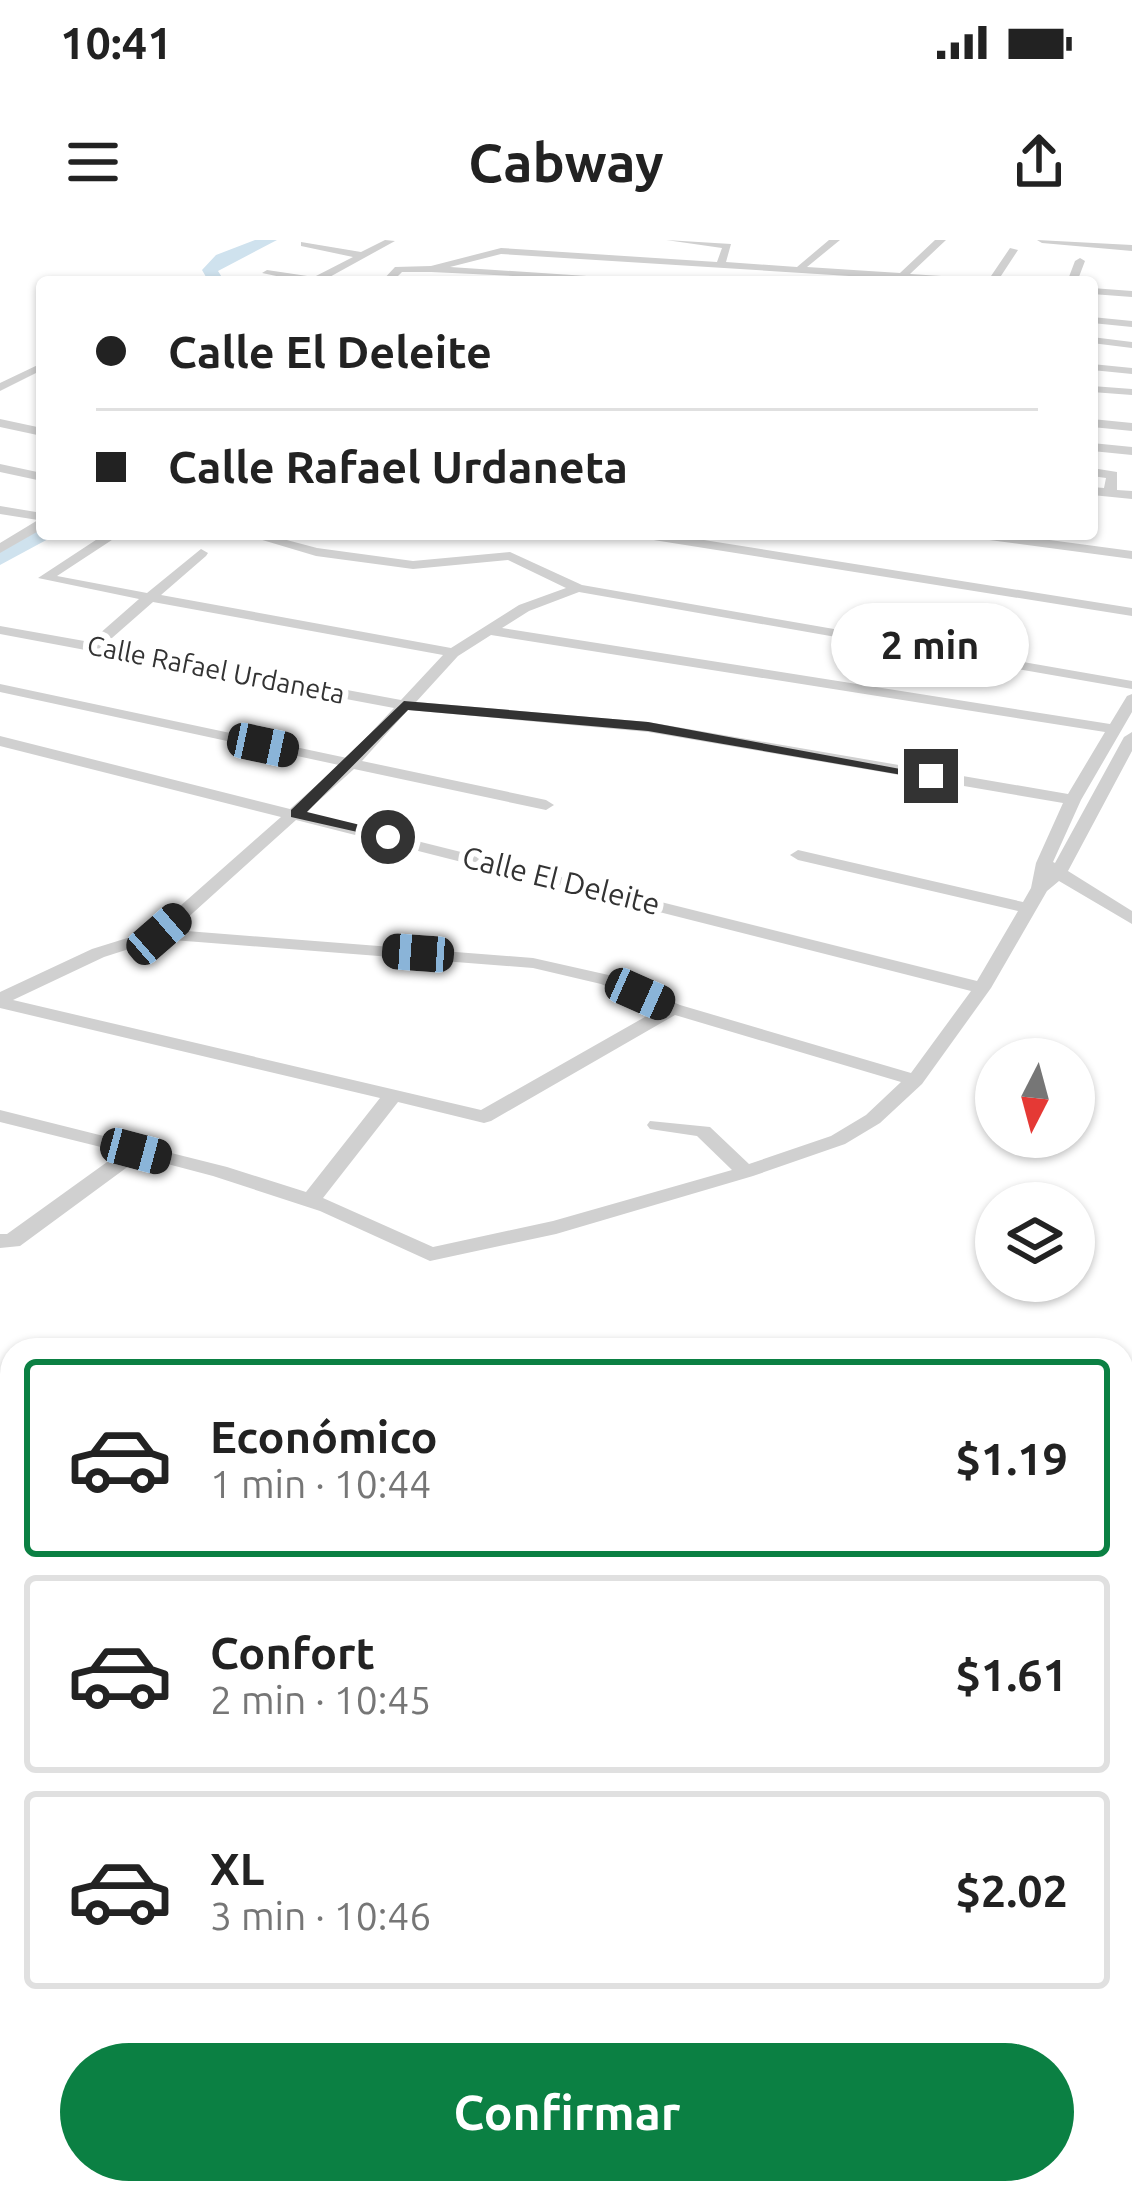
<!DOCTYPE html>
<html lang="es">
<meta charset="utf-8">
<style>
body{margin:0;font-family:Ubuntu,sans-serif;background:#f6f6f6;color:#222;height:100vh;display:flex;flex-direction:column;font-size:45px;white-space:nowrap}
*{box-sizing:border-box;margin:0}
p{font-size:39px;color:#767676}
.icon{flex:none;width:66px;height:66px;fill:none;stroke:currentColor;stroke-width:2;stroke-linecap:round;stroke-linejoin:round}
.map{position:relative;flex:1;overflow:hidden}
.sheet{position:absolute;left:0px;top:1098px;width:1134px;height:867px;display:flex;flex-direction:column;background:#fff;border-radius:36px 36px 0 0;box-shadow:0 3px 9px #0004}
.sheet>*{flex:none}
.hud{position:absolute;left:36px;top:36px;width:1062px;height:264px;border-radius:12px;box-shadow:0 3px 9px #0004;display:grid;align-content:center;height:264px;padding:0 60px;background:#fff}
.needle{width:78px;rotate:186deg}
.buttons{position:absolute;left:975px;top:798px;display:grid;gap:24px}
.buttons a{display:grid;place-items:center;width:120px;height:120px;border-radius:50%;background:#fff;box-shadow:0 3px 9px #0004;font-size:60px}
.end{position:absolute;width:54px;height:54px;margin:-27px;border:15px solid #333;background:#fff;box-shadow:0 0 0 6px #fff}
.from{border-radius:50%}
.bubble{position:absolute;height:84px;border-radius:42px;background:#fff;box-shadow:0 3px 9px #0004;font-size:39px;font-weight:700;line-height:84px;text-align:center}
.car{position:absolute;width:36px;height:72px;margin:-36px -18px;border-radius:15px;box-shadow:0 0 9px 3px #0007;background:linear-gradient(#222 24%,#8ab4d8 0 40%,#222 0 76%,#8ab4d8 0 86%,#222 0)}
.hud b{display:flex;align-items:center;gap:42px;height:114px;font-size:45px}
.hud b+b{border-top:3px solid #e0e0e0}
.hud i{width:30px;height:30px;background:#222}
ul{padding:21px 0 0;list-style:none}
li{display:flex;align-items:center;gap:36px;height:198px;margin:0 24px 18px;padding:0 36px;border:6px solid #e0e0e0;border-radius:12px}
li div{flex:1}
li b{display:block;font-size:45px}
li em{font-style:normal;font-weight:700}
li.active{border-color:#0b8043}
li>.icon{width:108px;height:108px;stroke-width:1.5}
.action{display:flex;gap:24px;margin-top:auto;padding:24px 60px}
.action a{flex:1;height:138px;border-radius:72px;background:#0b8043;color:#fff;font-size:48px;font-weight:700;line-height:138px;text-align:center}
.status{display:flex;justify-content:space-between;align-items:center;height:84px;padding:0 60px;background:#fff;direction:ltr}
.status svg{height:33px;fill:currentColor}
header{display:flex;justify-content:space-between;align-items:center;height:156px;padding:0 60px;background:#fff;font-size:54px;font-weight:700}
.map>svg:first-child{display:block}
.green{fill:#e6ecdf}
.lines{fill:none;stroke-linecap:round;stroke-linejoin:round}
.river{fill:#cfe2ee;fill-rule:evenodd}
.street{fill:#d0d0d0;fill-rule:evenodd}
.primary{fill:#ababab;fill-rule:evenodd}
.route{fill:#333}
.labels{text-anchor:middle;stroke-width:12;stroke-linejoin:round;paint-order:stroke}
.far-street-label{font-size:27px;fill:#333;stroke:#fff}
.street-label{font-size:30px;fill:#333;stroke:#fff}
</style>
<div class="status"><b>10:41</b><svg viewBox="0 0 49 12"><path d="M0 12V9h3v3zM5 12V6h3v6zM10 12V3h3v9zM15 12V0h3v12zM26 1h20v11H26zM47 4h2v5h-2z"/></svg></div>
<header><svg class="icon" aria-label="menu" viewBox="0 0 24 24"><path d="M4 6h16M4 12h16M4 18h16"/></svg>Cabway<svg class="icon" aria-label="share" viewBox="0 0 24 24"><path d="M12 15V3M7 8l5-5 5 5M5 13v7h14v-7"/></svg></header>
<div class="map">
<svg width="1132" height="1963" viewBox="0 0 1132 1963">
<rect width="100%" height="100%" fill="#fff"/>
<path class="green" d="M1132,1414v549h-1132v-98l12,-5v93h1110v-535z"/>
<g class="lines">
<path class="river" d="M255,0h22l-59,31 7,11h-16l-7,-12 14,-15z
M42,288v6h11l-3,4 -50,27v-15z"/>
<path class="street" d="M385,0l10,1 -69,38 3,3h-24l-43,-9 5,-3 47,7 39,-20 -52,-11v-4l60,10z
M666,0l65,4 -5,18 71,5 32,-27h11l-33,27 93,6 35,-33h11l-36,34 79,5 21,-31 8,2 -21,32h-53l-443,-28 -51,13 182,12 5,3 -206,-10h-29l-10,10h-11l14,-15 36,-1 70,-18 216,14 5,-14z
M1037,0l95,5v6l-90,-8z
M1080,18l5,3 -8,21h-10l8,-21z
M1092,48l40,3v6l-40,-3z
M1092,77l40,4v6l-40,-4z
M1092,97l40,5v6l-40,-5z
M42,123v7l-42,21v-8z
M1092,124l40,4v6l-40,-4z
M1092,146l40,3v6l-40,-3z
M0,179l42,9v8l-42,-9z
M1092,179l40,4v8l-40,-4z
M1092,203l40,4v8l-40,-4z
M0,224l42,9v8l-42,-9z
M1092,228l25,4v18l15,1v8l-40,-4v-8l12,1 2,-10 -14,-2z
M0,266l42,7v16l-42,24v-10l38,-23 -38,-6z
M105,294h16l-64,42 90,17 54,-44 7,4 -2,3 -45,39 290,53 68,-43 47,-17 -58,-28 -95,9 -97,-13 -74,-22h22l53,14 96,13 97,-9 72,33 550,96v8l-553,-97 -50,19 -27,17 608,96 17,-28 5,-2v18l-51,88 -28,62 2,1 69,-126 8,-5v19l-64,120 64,40v13l-73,-43 -12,10 -56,97 -69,96 -42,39 -35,21 -92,32 -197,58 -126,27 -110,-50 -107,-35 -72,-19 -121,89 -20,2v-14h7l114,-82 -121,-30v-12l227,57 79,25 74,-94 -380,-90v-16l92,-43 61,-19 128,-113 -281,-71v-10l290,73 49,-44 -339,-73v-8l347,74 47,-50 -394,-74v-8l90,16 49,-43 -101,-21zM153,362l290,53 -42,45 -297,-55zM491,395l614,97 -37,62 -420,-72 -232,-20 42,-46zM408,470l240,22 415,71 -27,60 -5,25 -8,14 -225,-52 -8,5 8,5 220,51 -41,70 -672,-168 49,-44 192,41 8,-5 -8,-5 -184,-39zM296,580l675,171 -60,82 -231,-68 -67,-29 -80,-18 -359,-28zM160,699l373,29 68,16 58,25 -178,101 -468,-110 91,-43zM675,775l226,67 -35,33 -35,21 -82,28 -39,-37 -60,-6 -3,4 3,4 47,7 35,34 -179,51 -120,26 -110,-49 75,-96 86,21 7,-2z
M634,294h32l466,74v8l-491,-78z
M967,294h37l128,17v8l-158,-21z
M12,1447v21l-12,4v-22z
M0,1660l12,8v48l-12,-7z
M0,1766l12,7v64l-12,-7z"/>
<path class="primary" d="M1132,1299v29l-10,4v-30z
M1132,1363v31l-10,3v-31z
M12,1727v42l-12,4v-42z
M12,1801v45l-12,4v-45z"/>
</g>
<path class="route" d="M404,461l244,21 290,54 -7,4 -283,-49 -240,-21 -101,102 86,21v7l-102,-23v-7z"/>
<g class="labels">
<g class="far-street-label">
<text transform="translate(216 430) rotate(11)" y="9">Calle Rafael Urdaneta</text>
</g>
<g class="street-label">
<text transform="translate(561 641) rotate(14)" y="10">Calle El Deleite</text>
</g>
</g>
</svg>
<div class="buttons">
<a><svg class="needle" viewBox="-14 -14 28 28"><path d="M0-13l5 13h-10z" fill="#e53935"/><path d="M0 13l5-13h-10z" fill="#767676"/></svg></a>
<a><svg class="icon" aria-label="layers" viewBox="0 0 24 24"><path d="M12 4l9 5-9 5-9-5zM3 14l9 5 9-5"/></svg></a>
</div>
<i class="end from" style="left:388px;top:597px"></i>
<i class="end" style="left:931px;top:536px"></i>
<div class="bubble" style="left:831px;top:363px;width:198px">2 min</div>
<i class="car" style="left:263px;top:505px;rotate:102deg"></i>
<i class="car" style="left:159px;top:694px;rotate:49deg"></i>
<i class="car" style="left:418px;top:713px;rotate:274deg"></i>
<i class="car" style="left:640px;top:754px;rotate:114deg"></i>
<i class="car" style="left:136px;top:911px;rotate:105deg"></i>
<div class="hud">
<b><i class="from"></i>Calle El Deleite</b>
<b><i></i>Calle Rafael Urdaneta</b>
</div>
<section class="sheet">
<ul>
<li class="active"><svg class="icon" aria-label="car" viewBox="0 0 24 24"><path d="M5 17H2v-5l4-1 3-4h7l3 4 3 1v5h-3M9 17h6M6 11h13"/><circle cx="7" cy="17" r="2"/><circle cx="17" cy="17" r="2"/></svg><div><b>Económico</b><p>1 min · 10:44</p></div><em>$1.19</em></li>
<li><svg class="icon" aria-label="car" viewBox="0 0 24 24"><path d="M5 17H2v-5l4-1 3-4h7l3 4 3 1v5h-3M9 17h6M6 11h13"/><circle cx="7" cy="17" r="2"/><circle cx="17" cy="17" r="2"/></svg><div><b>Confort</b><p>2 min · 10:45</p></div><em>$1.61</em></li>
<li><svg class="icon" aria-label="car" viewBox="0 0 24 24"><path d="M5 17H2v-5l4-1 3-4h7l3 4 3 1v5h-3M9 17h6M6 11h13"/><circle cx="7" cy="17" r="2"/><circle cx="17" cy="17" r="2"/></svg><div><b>XL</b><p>3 min · 10:46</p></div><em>$2.02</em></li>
</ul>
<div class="action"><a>Confirmar</a></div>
</section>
</div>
